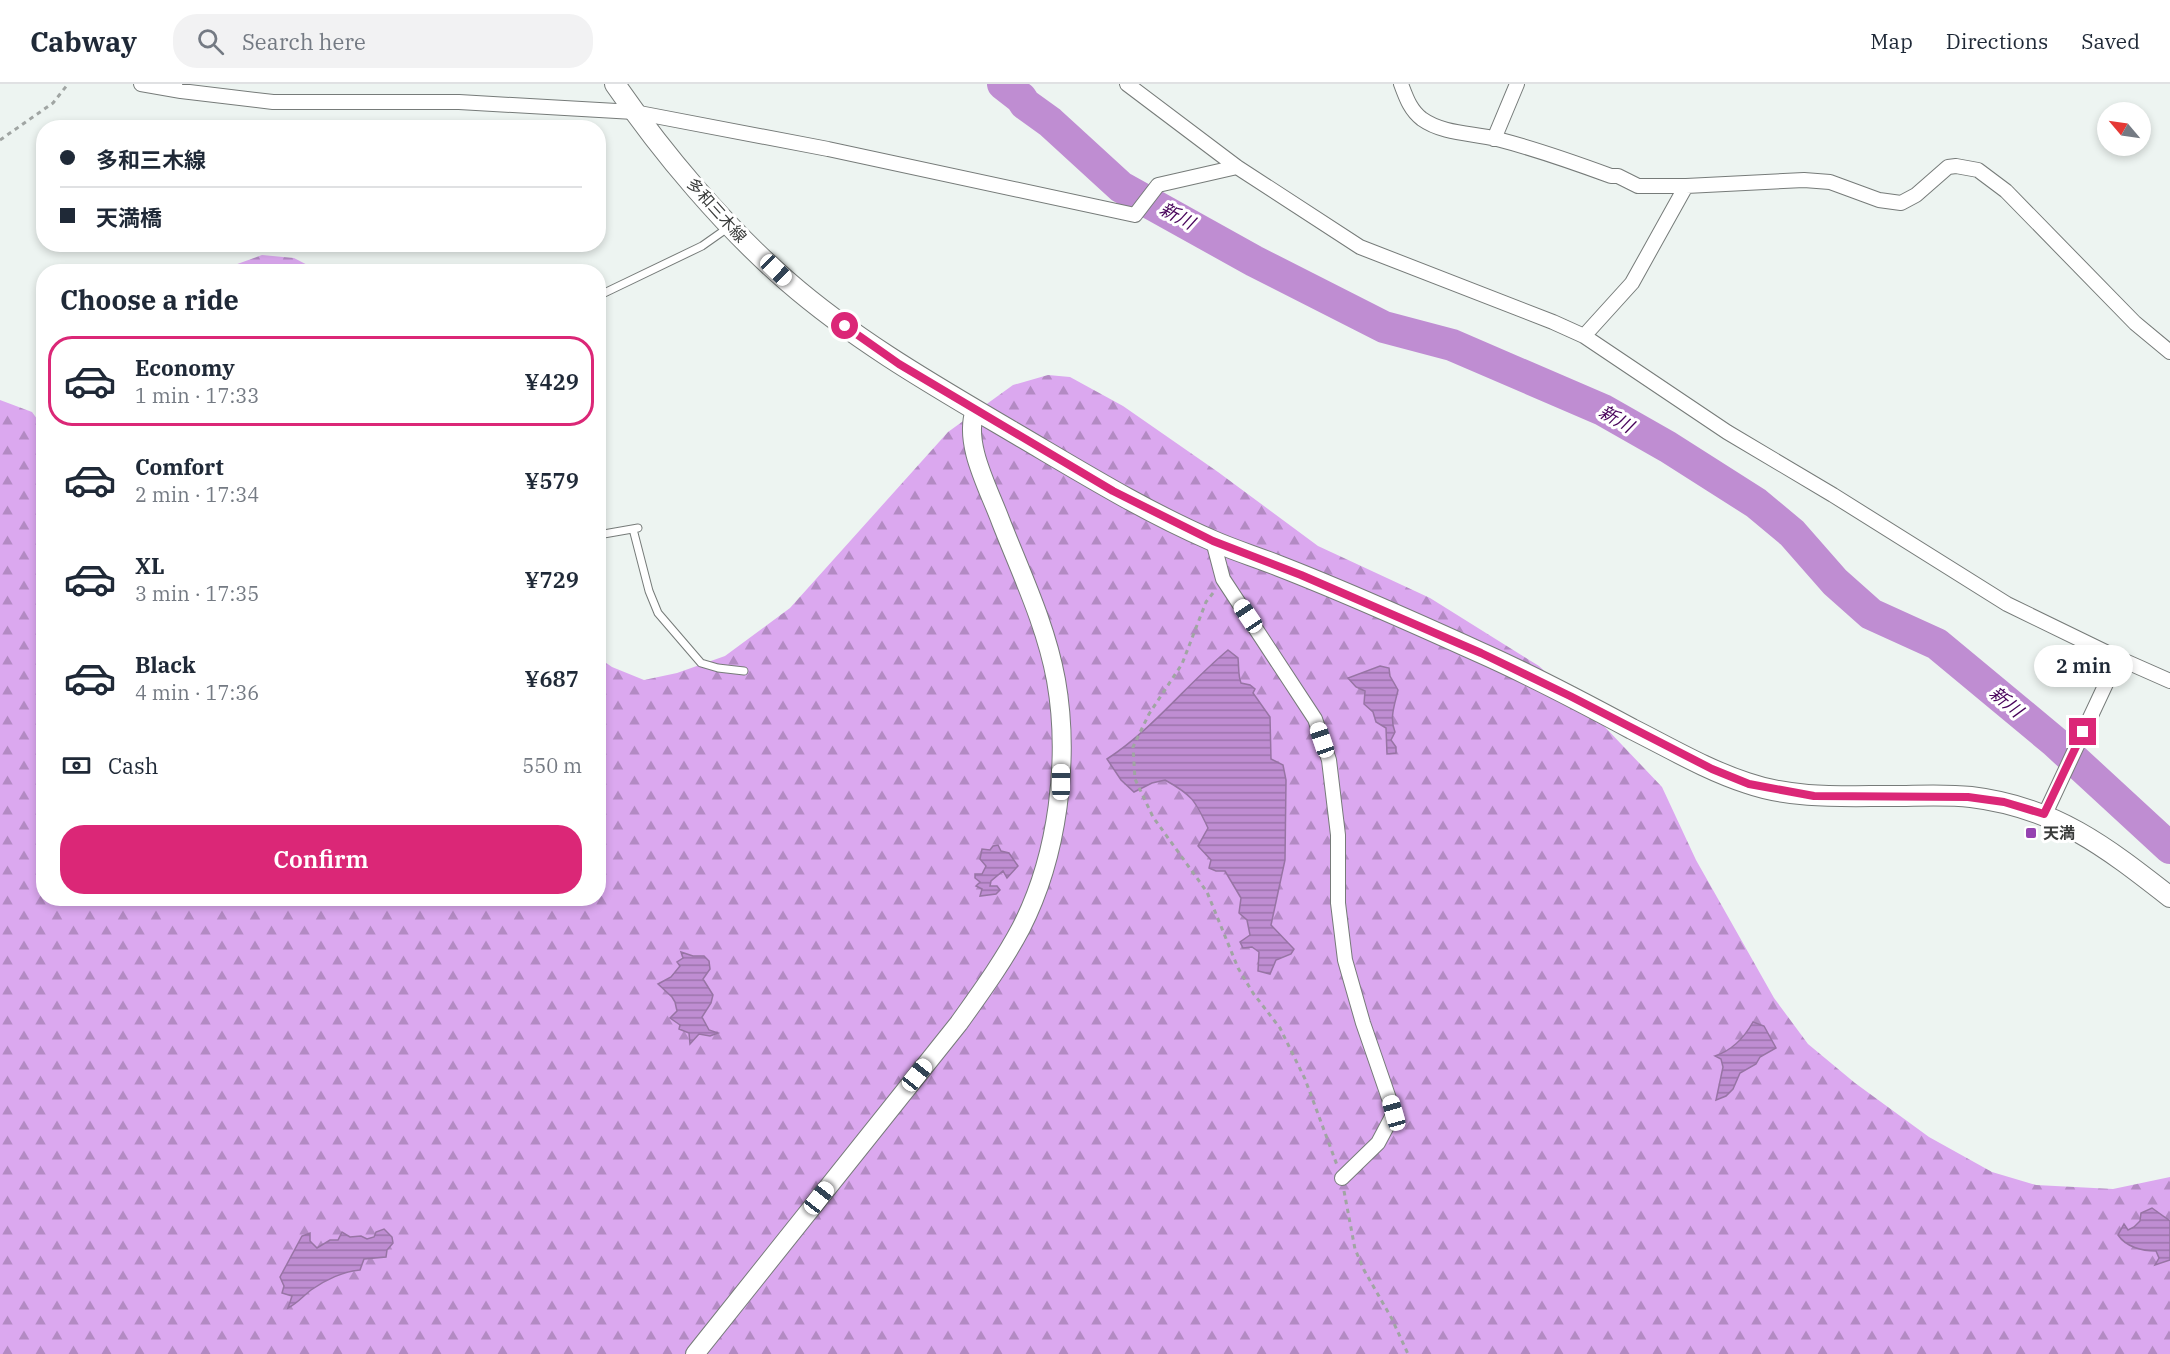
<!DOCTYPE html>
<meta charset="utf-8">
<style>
body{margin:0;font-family:"IBM Plex Serif","Noto Sans JP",serif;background:#f2f2f3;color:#1f2937;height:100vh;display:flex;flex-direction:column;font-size:22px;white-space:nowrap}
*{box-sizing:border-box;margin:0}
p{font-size:20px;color:#747a83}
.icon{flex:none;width:33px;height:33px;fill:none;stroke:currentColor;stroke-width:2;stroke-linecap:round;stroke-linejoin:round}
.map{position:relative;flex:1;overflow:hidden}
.panel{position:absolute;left:36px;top:180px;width:570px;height:642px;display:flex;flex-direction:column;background:#fff;border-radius:24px;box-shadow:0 3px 9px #0003}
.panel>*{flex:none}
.guide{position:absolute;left:36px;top:36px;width:570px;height:132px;border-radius:24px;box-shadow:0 3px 9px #0003;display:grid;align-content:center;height:132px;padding:0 24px;background:#fff}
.needle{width:39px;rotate:299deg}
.fabs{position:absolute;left:2097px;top:18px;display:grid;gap:12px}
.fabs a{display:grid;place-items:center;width:54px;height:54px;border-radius:50%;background:#fff;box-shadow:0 3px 9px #0003;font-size:30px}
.end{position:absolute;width:27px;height:27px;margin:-14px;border:8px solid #db2777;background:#fff;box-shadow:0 0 0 3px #fff}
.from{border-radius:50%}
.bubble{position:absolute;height:42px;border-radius:21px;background:#fff;box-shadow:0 3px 9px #0003;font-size:20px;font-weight:600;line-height:42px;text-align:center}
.car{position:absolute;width:18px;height:36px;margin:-18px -9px;border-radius:8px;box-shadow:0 0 4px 2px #0007;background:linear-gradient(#fff 24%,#345 0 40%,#fff 0 76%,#345 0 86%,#fff 0)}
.guide b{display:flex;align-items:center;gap:21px;height:57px;font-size:22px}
.guide b+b{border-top:2px solid #e0e1e3}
.guide i{width:15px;height:15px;background:#1f2937}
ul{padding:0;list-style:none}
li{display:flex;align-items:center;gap:18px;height:90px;margin:0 12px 9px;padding:0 12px;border:3px solid transparent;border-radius:24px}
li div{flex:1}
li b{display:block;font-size:22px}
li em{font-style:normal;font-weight:600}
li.current{border-color:#db2777}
li>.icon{width:54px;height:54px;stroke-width:1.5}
h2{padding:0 24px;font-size:27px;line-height:72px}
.pay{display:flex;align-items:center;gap:15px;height:66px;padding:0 24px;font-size:22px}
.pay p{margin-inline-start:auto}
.cta{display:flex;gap:12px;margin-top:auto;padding:12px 24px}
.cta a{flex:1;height:69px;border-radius:24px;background:#db2777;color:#fff;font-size:24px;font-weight:600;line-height:69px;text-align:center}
header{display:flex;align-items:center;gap:36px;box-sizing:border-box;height:84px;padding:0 30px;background:#fff;border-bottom:2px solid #e0e1e3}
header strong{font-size:28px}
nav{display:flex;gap:33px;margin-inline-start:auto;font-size:21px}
.search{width:420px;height:54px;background:#f2f2f3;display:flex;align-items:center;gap:15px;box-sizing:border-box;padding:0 21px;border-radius:24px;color:#747a83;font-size:22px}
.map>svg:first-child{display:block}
.forest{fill:url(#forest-firs)}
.water{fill:url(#water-rules);stroke:#9774a4;stroke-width:1.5}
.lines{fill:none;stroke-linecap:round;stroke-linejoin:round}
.river{stroke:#bf8dd2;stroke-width:32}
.service-casing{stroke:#767b79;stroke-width:9}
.minor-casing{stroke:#767b79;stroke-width:16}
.tertiary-casing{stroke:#767b79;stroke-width:20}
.secondary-casing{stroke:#767b79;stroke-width:22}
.path{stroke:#a0a5a3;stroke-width:3;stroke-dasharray:4.5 4.5;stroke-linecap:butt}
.service{stroke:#fff;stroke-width:7}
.minor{stroke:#fff;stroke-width:14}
.tertiary{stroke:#fff;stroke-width:18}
.secondary{stroke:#fff;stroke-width:20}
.route{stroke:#db2777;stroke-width:8}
.poi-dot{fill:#9542b1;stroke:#fff;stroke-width:2}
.labels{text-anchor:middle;stroke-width:6;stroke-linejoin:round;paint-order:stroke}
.street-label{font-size:16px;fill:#393b3a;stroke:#fff}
.poi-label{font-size:16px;font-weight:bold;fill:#393b3a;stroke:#fff;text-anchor:start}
.water-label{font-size:18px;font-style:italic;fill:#47025a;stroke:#fff}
</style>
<header>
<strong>Cabway</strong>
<div class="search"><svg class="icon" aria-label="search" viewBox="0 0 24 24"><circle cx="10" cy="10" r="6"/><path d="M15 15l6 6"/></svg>Search here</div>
<nav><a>Map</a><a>Directions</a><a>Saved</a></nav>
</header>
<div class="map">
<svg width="2170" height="1270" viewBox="0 0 2170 1270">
<defs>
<pattern id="forest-firs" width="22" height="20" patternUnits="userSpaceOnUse" patternTransform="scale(1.5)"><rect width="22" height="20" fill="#dba8ef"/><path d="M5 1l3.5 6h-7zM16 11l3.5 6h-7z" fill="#b38ac3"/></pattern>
<pattern id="water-rules" width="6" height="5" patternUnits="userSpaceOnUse" patternTransform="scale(1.5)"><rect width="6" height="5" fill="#bf8dd2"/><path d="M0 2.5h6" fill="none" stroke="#9c74ab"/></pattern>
</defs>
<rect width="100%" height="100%" fill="#edf4f1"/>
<path class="forest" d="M262,171l32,3 25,13h-101z
M1048,291l22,2 53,29 95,66 100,74 112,52 109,68 64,59 59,62 34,73 78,138 34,46 47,39 74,54 63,35 44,13 77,4 57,-12v177h-2170v-954l32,12 11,15 1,471h554l1,-240 13,9 32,13 33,-7 48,-17 65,-48 158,-176 65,-47z"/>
<path class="water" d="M1228,566l10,8c1,10 0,17 3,25l9,2 5,4 -2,4 17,24 1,42 12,6 3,15 -1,80 -14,65 23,24 -3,5 -15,6 -6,14 -12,-3 1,-19 -7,-5 -9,1 -3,-6 10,-7 -3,-15 -8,-7 2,-15 -16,-27h-9l-7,-3 2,-8 -13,-14 10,-18c-13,-28 -16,-33 -43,-48l-13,3 -18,9 -13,-12 -14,-21c46,-30 79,-74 121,-109z
M1380,582l9,2 1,8 8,14c-3,14 -9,28 -3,42l-4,8 5,7v6l-9,1 -1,-26 -10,-6 -3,-10 -9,-8 1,-13 -9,-4 -8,-9z
M998,761l3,6 8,2 9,13 -11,12 -4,-7 -12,10 -1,5h7l3,4 -4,4 -16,2 2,-7 -6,-3 4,-4 -5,-4v-4h7l4,-8 -6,-7 2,-10 8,1 3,-4z
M681,868l12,4h11l5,5 1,8 -7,10 10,16 -2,8 -9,14 7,13 9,3 -8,3 -11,-2 -9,10 -1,-11 -10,-4 1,-4 -10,-7 7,-7 -2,-9 -3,-5 -14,-13 13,-7 9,-11 -3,-4 6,-4z
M1753,938l11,4 12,22 -16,9 -4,7 -16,9 -7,16 -7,7 -10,4 7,-33 -2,-8 -6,-3c18,-6 29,-18 38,-34z
M2152,1124l18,13v39l-15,5 4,-7 -3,-7c-14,0 -30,-4 -38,-16l6,-11 4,6 6,-3 6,-6 1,-8z
M384,1145l8,8 1,6 -6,7 -1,7 -22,2 -4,11c-16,1 -35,10 -49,20 -8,6 -13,13 -23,18l4,-12 -10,-3 2,-7 -4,-9 22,-41 8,-3v8l7,7 13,-8h8l4,-8 8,5 11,-1 6,3 7,-2 2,-5z"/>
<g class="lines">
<path class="river" d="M1003,0l18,14 4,6 25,18 71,65 133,74 130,66 68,18 151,65 65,37 88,56 36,30 43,49 36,32 66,30 118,98 115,106"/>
<defs>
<path id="service" d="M598,212l104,-50 27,-19
M633,445l16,62 9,22 43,50 17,5 26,3
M598,451l40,-7"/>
<path id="minor" d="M141,0l40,7 92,11h186l175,10 194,37 307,66 23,-30 79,-18
M1127,0l110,83 123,80 193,75 31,14 143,96 106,63 174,109 111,54 52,23
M1401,0c5,13 9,26 21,35 21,15 51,14 75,20 39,10 76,23 114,37h7l20,10h48l118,-6 26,2 49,18 22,3 15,-8 32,-28 8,-1 22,4 28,21 129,132 35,29
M1494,55l23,-55
M1584,252l48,-53 54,-97
M1213,457l10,38 92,140 14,41 9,75v68l7,57 18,63 31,90 -16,30 -36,35
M2045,730l73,-156"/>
<path id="tertiary" d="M695,1270l264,-331c22,-31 44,-61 62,-95 37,-72 49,-169 35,-248 -10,-55 -35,-107 -55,-158 -12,-33 -38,-78 -26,-112"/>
<path id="secondary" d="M615,0c48,70 109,142 172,197 69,60 148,105 226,151 65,38 129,78 198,108 22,10 46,17 68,26 67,26 134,56 200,86 52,23 103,50 153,77 38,19 75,41 115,54 46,16 95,13 143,13 27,0 55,-2 81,1 84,10 135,50 199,100"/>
</defs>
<use href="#service" class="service-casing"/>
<use href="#minor" class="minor-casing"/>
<use href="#tertiary" class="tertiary-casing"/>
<use href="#secondary" class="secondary-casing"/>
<path class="path" d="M0,56l53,-37 15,-19
M1213,509l-7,9 -24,62 -33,50 -16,33 2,32 18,38 54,75 31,76 15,25 27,35 25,51 32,86
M1344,1107l11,58 9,21 28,49 16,35"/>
<use href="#service" class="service"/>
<use href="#minor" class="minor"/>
<use href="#tertiary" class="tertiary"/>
<use href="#secondary" class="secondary"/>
</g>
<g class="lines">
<path class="route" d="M845,242l54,38 214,127 100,50 88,34 180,78 89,43 142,73 37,15 65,12 154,1 36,5 40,12 39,-82"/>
</g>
<rect class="poi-dot" x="2025" y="743" width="12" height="12" rx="3"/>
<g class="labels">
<g class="street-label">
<text transform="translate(717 126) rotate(48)" y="6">多和三木線</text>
</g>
<g class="poi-label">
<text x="2043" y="755">天満</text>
</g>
<g class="water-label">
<text transform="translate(1177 132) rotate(28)" y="6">新川</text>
<text transform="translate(1616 335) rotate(30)" y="6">新川</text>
<text transform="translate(2006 618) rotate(40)" y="6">新川</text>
</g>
</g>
</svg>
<div class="fabs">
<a><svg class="needle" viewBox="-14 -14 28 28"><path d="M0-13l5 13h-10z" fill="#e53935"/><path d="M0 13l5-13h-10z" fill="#747a83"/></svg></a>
</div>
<i class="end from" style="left:845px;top:242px"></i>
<i class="end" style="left:2083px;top:648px"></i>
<div class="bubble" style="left:2034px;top:561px;width:99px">2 min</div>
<i class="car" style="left:776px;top:186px;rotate:134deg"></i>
<i class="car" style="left:1248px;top:532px;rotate:326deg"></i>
<i class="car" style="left:1322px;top:656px;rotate:341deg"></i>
<i class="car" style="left:1061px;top:698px;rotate:0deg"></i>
<i class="car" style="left:917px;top:991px;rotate:39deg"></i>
<i class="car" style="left:1394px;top:1029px;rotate:344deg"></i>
<i class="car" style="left:819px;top:1114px;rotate:38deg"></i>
<div class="guide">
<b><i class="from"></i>多和三木線</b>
<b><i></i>天満橋</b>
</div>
<section class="panel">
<h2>Choose a ride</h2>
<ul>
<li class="current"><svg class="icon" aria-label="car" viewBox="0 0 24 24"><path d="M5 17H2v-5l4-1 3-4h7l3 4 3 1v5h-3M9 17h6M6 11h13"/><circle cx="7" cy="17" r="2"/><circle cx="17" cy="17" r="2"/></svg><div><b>Economy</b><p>1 min · 17:33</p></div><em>¥429</em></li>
<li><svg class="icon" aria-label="car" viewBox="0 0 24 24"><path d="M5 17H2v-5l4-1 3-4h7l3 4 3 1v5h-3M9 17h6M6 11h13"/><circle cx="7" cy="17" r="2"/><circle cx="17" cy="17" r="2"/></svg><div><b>Comfort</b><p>2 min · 17:34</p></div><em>¥579</em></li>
<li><svg class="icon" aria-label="car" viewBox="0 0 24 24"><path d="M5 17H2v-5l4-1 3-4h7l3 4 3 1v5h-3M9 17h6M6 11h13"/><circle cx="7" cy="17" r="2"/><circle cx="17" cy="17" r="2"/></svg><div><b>XL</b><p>3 min · 17:35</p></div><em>¥729</em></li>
<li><svg class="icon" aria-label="car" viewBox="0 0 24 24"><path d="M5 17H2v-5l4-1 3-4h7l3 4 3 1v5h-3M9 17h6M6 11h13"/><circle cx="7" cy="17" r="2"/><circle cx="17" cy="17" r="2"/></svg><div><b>Black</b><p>4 min · 17:36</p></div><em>¥687</em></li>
</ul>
<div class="pay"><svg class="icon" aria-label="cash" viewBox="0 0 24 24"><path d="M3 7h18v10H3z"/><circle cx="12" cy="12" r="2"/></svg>Cash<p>550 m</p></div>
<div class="cta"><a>Confirm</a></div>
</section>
</div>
